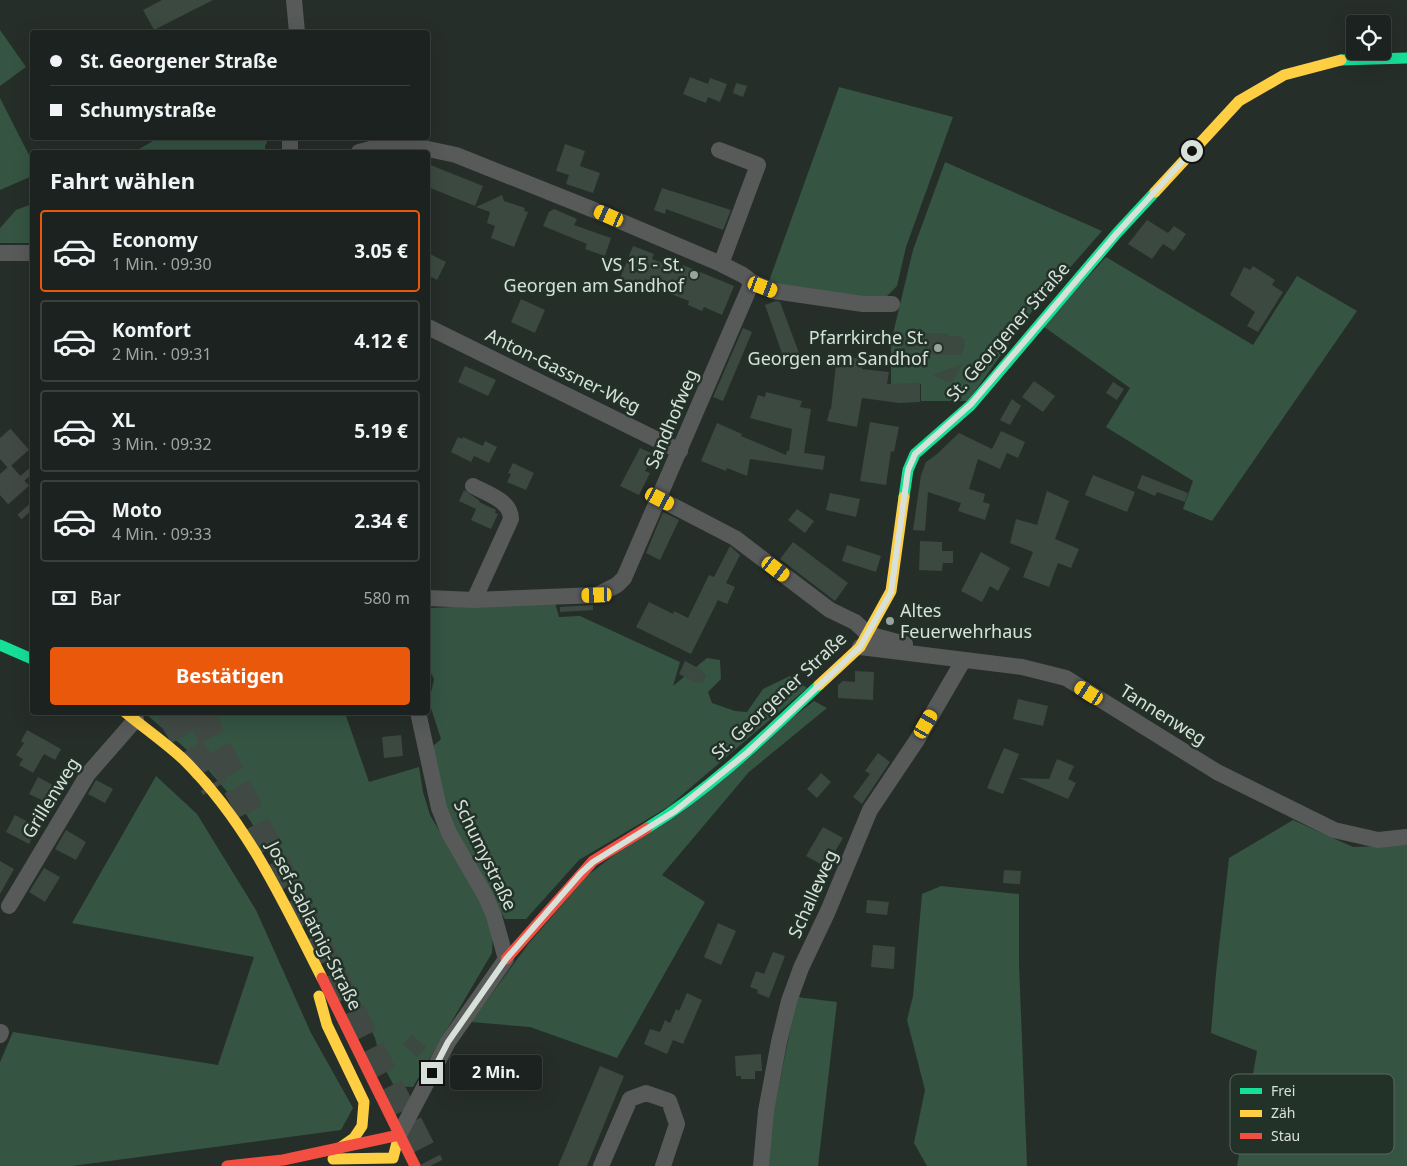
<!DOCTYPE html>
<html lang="de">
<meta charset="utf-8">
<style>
body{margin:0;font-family:"Noto Sans",sans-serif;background:#252a28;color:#f1f3f6;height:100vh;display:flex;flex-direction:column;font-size:19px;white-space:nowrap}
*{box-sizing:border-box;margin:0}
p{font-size:16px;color:#a0a4a4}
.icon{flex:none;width:28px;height:28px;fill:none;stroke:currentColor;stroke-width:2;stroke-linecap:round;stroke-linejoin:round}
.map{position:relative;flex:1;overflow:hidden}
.sheet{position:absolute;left:30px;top:150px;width:400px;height:565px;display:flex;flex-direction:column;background:#1c221f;border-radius:5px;box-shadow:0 5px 20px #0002,0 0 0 1px #3a3f3d}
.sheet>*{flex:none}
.banner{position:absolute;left:30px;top:30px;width:400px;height:110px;border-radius:5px;box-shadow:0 5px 20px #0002,0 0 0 1px #3a3f3d;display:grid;align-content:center;height:110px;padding:0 20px;background:#1c221f}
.tools{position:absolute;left:1346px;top:15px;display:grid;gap:10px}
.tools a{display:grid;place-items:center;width:45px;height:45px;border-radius:5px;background:#1c221f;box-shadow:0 5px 20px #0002,0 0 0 1px #3a3f3d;font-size:25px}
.end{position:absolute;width:22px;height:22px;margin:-11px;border:6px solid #d7e1da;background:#111;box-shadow:0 0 0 2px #111}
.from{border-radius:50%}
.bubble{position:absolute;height:35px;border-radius:5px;background:#1c221f;box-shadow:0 5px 20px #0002,0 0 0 1px #3a3f3d;font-size:16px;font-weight:700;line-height:35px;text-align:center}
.car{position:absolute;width:15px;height:30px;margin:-15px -8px;border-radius:6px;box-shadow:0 0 4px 1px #0007;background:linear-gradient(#f5c518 24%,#345 0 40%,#f5c518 0 76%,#345 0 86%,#f5c518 0)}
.banner b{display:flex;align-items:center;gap:18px;height:48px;font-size:19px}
.banner b+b{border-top:1px solid #3a3f3d}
.banner i{width:12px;height:12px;background:#f1f3f6}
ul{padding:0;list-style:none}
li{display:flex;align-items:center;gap:15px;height:82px;margin:0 10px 8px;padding:0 10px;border:2px solid #3a3f3d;border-radius:5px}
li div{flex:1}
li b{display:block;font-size:19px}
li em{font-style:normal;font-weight:700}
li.on{border-color:#ea580c}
li>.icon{width:45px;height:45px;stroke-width:1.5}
h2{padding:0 20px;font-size:22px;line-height:60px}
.pay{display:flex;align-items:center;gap:12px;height:55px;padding:0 20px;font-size:19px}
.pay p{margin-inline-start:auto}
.action{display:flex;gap:10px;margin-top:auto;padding:10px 20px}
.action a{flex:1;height:58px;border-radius:5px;background:#ea580c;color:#fff;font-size:20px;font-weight:700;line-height:58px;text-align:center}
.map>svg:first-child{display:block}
.green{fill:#355442}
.building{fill:#3b4941}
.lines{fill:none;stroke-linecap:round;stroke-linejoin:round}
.highway-tunnel{stroke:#414944;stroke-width:28;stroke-dasharray:28 14;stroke-linecap:butt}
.street{stroke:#575a59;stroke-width:16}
.fast{stroke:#16e098;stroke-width:11}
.slow{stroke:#ffcf43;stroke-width:11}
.jam{stroke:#f24e42;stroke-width:11}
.route{stroke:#d7e1da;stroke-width:6}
.poi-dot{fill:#99a29c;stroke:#223228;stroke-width:2}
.labels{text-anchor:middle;stroke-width:5;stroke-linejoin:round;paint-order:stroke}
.poi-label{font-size:18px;fill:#d7e1da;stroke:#223228;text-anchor:end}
.street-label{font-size:18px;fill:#d7e1da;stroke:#223228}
.key{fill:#223228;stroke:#58675d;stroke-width:1}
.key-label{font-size:14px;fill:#d7e1da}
</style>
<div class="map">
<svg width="1407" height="1166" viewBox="0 0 1407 1166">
<rect width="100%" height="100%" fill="#262e29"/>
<path class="green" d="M0,30l26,37 -26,19z
M839,87l114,30 -47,130 -9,39 -11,11 -16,3 -102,-16z
M0,98l32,63v15l-32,14z
M168,138h101l-4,8v6h-131l19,-11z
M945,162l157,69 -69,79 -65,91h-47v-17h-30v-42l22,-92z
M32,204v39h-32v-15l16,-18z
M1106,257l147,88 44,-69 60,35 -145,210 -29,-12 10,-28 -87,-54 24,-39 -87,-62z
M555,603l4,14 21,-1 100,46 -7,24 34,-28 13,2 1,19 -13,13 4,11 23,8 12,1 16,-23 27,-13 17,12 -139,119 -89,53 -53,59h-21l-51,-89 -14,-40 -8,-43 9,-8 -12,-37 5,-23 -6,-12v-59z
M814,701l13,7 -78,64 -87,103 43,27 -88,156 -87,-31 -59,-5 58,-79 59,-68z
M145,713h200l24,69 50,-15 4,25 7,23 56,94 7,22 -1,22 -79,134 -19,-1 -13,-25 -6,-23 -17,-36 -16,-16 -59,-114 -39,-61 -41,-47z
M156,776l41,38 59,96 55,123 42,75 -12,22 -269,36h-72v-104l13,-30 205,33 36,-108 -182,-34z
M1293,820l60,27 54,-2v321h-170l20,-115 -46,-18 5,-60 13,-115z
M941,886l78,8v70l8,202h-100l-13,-23 11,-53 -18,-70 6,-24 9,-102z
M797,997l40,5 -19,164h-50l5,-52z"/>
<path class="building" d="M162,0h51l-59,30 -11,-20z
M690,77l18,7 2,-6 17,6 -7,18 -12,-5 -2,6 -23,-9z
M736,83l11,3 -4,11 -10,-4z
M565,144l20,7 -5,15 20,7 -7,20 -27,-9 3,-9 -13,-4z
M428,164l55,22 -8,20 -47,-19z
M662,188l69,22 -8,20 -57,-21 -1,5 -11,-4z
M502,195l2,6 21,7 -1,3 4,1 -14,35 -23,-9 4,-12 -8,-3 3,-11 -14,-5z
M554,209l23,10 -3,6 37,13 -6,18 -20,-7 2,-5 -44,-18 6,-14z
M1147,220l21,13 6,-7 12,8 -12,17 -11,-7 -11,15 -24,-15z
M633,246l21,8 -2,5 28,11 3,-5 51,21 -12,29 -18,-8 -2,4 -14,-6 1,-4 -18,-7 1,-4 -27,-11 -8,15 -20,-8z
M428,253l18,9 -9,18 -9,-5z
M1253,266l22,14 -3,5 11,7 -25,40 -11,-6 8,-14 -25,-17 14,-28 6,3z
M521,299l24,11 -10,23 -24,-11z
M776,301l4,1 19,51 -15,6 -19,-54z
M743,328l9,4 -29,69 -10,-4z
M919,333h29v3h12l5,5 -3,14h-35z
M903,337h17v13h-17z
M837,356l26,3 -1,10 27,3 -2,12 33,-1v19l-21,1 -37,-5 -5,29 -30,-6 3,-12h1z
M962,364l-9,16 -6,2 -14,-7z
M465,366l31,14 -8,16 -30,-14z
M1034,381l21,15 -12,16 -21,-15z
M1113,382l11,7 -7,11 -11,-7z
M766,392l36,9 -2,6 11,2 -7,44 21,3 -2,14 -73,-11 -3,17 -20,-8 -1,3 -25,-10 16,-38 25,11 -1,2 45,19 1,-4h2l3,-22 -42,-11 8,-23 7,2z
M1012,399l9,7 -11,19 -10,-5z
M870,422l29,5 -5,25 -3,-1 -5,34 -26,-4z
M1001,431l24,11 -7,16 -11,-5 -7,16 -22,-10 -9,30 16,5 -2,8 7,2 -5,16 -27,-9 3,-8 -33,-11 -3,39 -12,-1 8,-55 5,-13 11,-8 22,-21 33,16z
M458,437l4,2 1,-2 20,9 2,-5 12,6 -8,16 -15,-7 -3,6 -20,-10z
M640,448l13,6 -8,17 5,2 -11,22 -19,-9z
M513,463l21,10 -8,17 -19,-8 4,-8 -3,-1z
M1093,475l42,17 -8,20 -42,-17z
M1142,475l46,18 -3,9 -28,-10 -2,4 -18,-8z
M464,490l16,11 -1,1 17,8 -1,3 3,1 -7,15 -20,-9 8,-17 -3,6 -17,-8z
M1047,491l22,10 -14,38 24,10 -8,19 -13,-5 -9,24 -26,-10 10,-25 -23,-9 6,-24 21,6z
M830,493l30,6 -4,18 -30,-7z
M797,509l17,12 -9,12 -17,-13z
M663,512l16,8 -19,40 -14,-7z
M920,541l22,1v9h11v12h-10l-1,8 -23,-1z
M793,542l55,41 -13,18 -55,-42z
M847,545l34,11 -5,16 -34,-11z
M730,546l10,9 -14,28 9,4 -8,17 -9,-4 -27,54 -55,-27 13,-25 24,12 1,-3 14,7 21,-43 5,2z
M981,552l29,16 -12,23 -8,-5 -8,16 -21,-11z
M593,605v5l-33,2v-5z
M685,661l17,9 4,6 -3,6 -7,1 -17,-9z
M855,671l19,1 -1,28 -35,-2v-13l5,-4 12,1z
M1018,699l30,7 -5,20 -30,-7z
M27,730l34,19 -6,11 -11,-6 -11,19 -14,-8 4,-6 -7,-4 8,-12 -3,-2z
M401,735l2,21 -19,2 -2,-21z
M1004,748l15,6 -16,40 -16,-6z
M878,753l12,9 -28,42 -9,-7 17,-23 -5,-3z
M1057,759l17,7 -6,13 8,4 -8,16 -49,-21 30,1z
M821,773l10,9 -14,16 -10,-9z
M38,777l20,11 -8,16 -21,-10z
M96,780l17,9 -8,14 -17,-9z
M15,815l23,12 -9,17 -23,-12z
M823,827l20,11 -17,29 -20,-11z
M66,830l20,12 -10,18 -21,-11z
M0,861l14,8 -14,25z
M44,868l16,9 -15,25 -16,-10z
M1004,870l17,1 -1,13 -17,-1z
M867,900l22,2 -2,13 -21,-2z
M718,923l18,8 -15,34 -17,-8z
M873,945l22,2 -1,22 -23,-2z
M773,952l12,4 -16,42 -12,-5 1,-3 -8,-3 6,-16 8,3z
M687,993l15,7 -19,44 -10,-4 -6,14 -23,-10 6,-15 10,3 5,-12 5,3 6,-14 3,2z
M412,1035l14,12 -9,10 -14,-13z
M761,1054l1,17h-7v8h-14v-3h-5l-1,-20z
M600,1066l24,10 -37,90h-29z"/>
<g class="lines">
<path class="highway-tunnel" d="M0,438l32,36
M0,474l32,36
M169,712l46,76
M199,712l231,454"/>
<path class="street" d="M294,0l3,32
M290,138v14
M719,150l39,15 -37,99
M359,152l23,-6 23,-2 51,11 138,55 127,54 22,11 9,7 22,9 89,13h29
M0,253h32
M428,327l252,124
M473,486c15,8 38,15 38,33l-37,81
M660,499l75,39 95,72 25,12 13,12 37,10
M428,598l46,2 123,-5 20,-10 7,-7 128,-296
M860,647l162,20 44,11 151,94 117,58 44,10 29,-3
M9,906l79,-132 48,-55
M0,1035l1,-3
M399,1135l49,-93 58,-83 -12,-43 -8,-19 -37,-64 -10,-25 -21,-96
M601,1166l29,-67 16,-6 23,8 8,23 -14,42
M761,1166l5,-55 13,-69 10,-41 12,-33 27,-57 42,-101 47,-70 46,-79"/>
<path class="fast" d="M1341,60l66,-2
M904,497l4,-27 7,-16 56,-49 146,-172 38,-41
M0,645l32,14
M647,828c64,-39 118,-92 172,-143"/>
<path class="slow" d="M1155,192l84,-91 45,-26 57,-15
M819,685l41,-38 31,-56 13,-94
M125,712c19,16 41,31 59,48 63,62 99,141 138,218
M319,996l8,29 37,77 -2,24 -8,12 -13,9
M333,1159l60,-1 6,-23"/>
<path class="jam" d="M506,959l87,-98 54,-33
M322,978l93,188
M227,1166l56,-6 116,-25"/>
</g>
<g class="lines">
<path class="route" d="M432,1073l16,-31 58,-83 75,-86 12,-11 82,-51 73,-59 112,-105 31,-55 17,-122 7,-16 56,-50 146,-171 75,-82"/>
</g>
<g class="poi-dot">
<circle cx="694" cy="275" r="5"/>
<circle cx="938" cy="348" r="5"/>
<circle cx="890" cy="621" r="5"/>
</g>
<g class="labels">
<g class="poi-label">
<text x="684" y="271">VS 15 - St.<tspan x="684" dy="21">Georgen am Sandhof</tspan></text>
<text x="928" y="344">Pfarrkirche St.<tspan x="928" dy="21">Georgen am Sandhof</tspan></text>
<text x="900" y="617" text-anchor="start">Altes<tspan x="900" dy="21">Feuerwehrhaus</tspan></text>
</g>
<g class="street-label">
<text transform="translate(1008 332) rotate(-49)" y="6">St. Georgener Straße</text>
<text transform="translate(563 371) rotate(26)" y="6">Anton-Gassner-Weg</text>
<text transform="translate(672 419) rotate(-67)" y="6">Sandhofweg</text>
<text transform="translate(779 696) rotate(-43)" y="6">St. Georgener Straße</text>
<text transform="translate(1163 715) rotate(32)" y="6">Tannenweg</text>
<text transform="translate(51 798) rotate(-58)" y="6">Grillenweg</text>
<text transform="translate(485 855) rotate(64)" y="6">Schumystraße</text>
<text transform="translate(813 894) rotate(-66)" y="6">Schalleweg</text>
<text transform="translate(314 926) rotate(63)" y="6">Josef-Sablatnig-Straße</text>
</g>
</g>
<rect x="1230" y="1074" width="164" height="80" rx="8" class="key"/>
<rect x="1240" y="1088" width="22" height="6" fill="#16e098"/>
<rect x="1240" y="1110" width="22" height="7" fill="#ffcf43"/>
<rect x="1240" y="1133" width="22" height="6" fill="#f24e42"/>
<g class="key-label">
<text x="1271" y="1096">Frei</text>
<text x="1271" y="1118">Zäh</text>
<text x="1271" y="1141">Stau</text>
</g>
</svg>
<div class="tools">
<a><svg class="icon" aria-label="locate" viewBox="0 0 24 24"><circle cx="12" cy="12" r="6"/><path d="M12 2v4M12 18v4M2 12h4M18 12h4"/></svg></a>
</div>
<i class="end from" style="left:1192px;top:151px"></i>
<i class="end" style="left:432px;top:1073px"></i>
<div class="bubble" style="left:450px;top:1055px;width:92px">2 Min.</div>
<i class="car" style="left:609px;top:216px;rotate:294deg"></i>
<i class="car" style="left:763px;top:287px;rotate:111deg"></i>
<i class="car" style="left:660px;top:499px;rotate:117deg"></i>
<i class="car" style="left:776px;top:569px;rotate:127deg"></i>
<i class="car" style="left:597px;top:595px;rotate:268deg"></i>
<i class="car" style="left:1089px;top:693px;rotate:302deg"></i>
<i class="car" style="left:926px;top:724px;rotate:30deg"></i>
<div class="banner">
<b><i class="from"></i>St. Georgener Straße</b>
<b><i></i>Schumystraße</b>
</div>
<section class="sheet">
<h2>Fahrt wählen</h2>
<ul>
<li class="on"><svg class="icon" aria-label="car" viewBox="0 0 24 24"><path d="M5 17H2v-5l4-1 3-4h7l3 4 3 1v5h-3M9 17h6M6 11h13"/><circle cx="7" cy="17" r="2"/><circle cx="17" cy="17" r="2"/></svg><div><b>Economy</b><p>1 Min. · 09:30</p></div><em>3.05 €</em></li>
<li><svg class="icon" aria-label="car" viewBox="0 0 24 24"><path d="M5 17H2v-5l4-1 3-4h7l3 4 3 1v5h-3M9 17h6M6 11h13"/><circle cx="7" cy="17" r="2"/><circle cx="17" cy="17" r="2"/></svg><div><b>Komfort</b><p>2 Min. · 09:31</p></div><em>4.12 €</em></li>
<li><svg class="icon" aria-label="car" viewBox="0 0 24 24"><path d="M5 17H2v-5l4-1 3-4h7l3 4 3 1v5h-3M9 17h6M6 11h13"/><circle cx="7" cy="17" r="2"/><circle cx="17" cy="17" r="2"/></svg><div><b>XL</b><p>3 Min. · 09:32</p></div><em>5.19 €</em></li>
<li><svg class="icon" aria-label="car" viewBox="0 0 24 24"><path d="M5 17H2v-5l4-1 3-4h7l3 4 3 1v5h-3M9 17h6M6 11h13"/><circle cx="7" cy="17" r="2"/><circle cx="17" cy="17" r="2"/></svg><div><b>Moto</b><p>4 Min. · 09:33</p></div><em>2.34 €</em></li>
</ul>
<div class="pay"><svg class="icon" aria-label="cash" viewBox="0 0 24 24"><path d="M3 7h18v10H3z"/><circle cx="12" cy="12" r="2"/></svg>Bar<p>580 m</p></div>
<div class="action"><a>Bestätigen</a></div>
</section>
</div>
